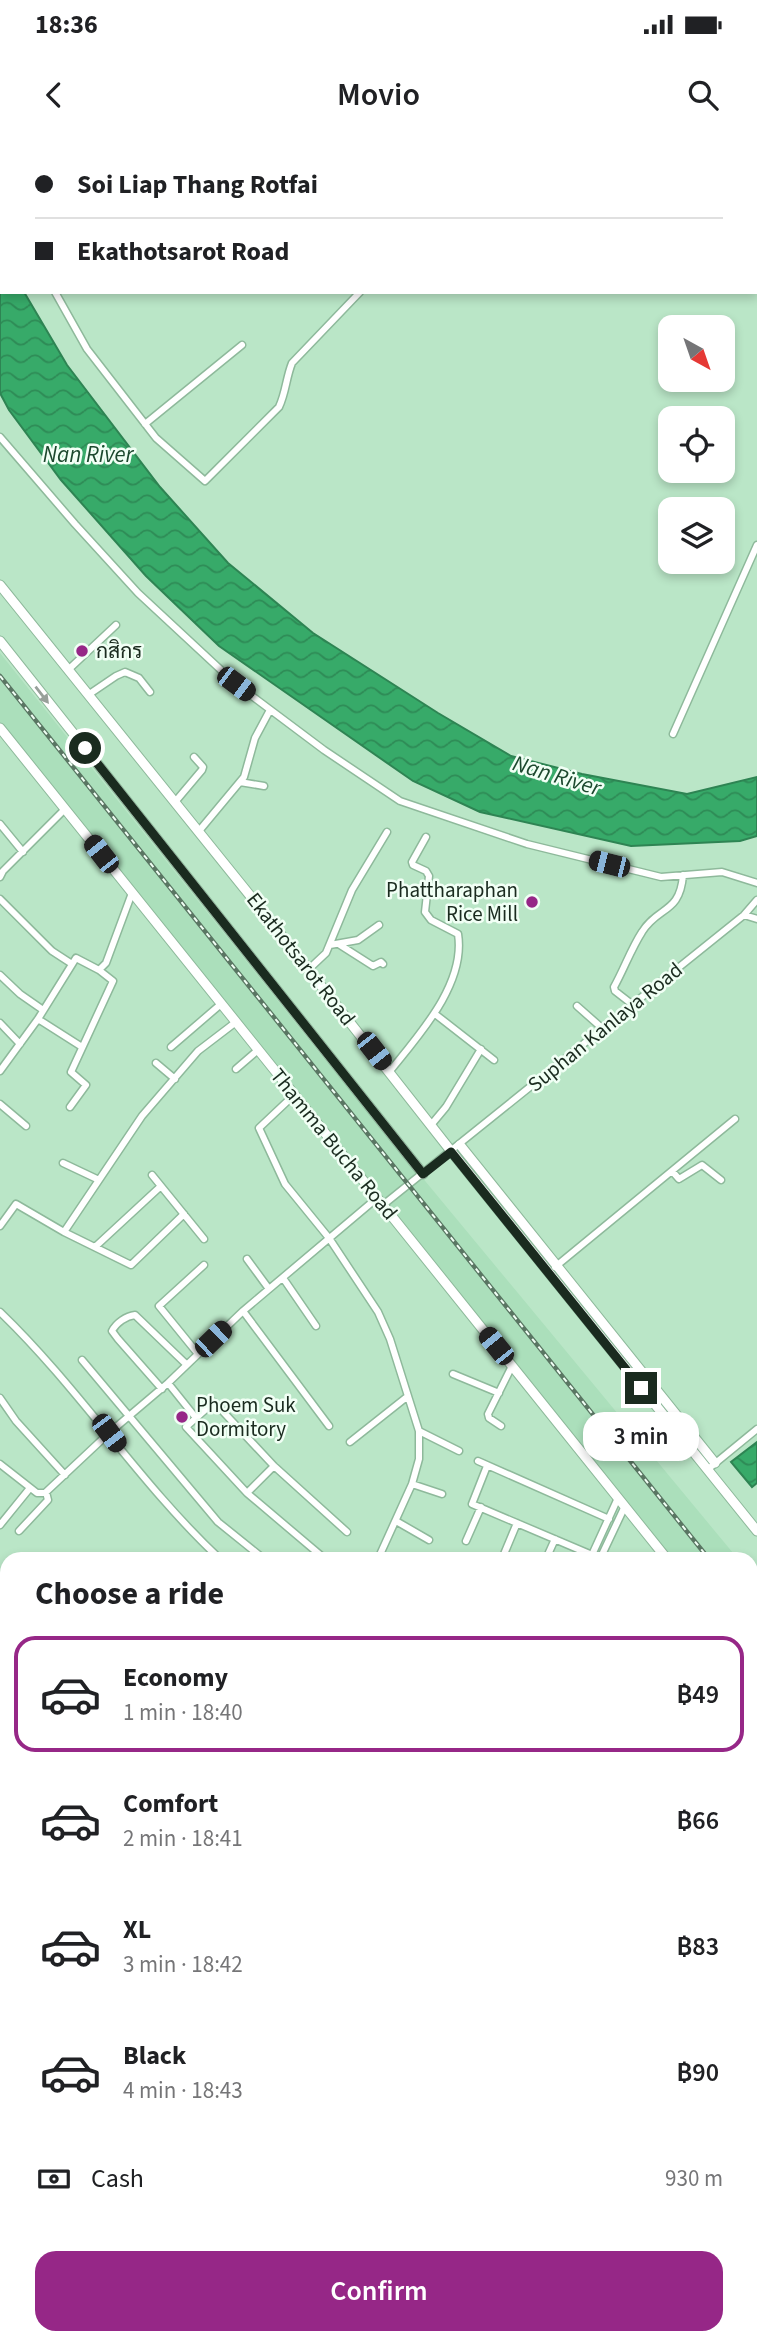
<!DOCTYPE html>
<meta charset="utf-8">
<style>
body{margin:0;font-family:"Source Sans 3",Sarabun,sans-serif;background:#f6f6f6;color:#202124;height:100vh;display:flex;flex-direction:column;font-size:26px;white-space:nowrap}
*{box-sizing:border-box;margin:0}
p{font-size:23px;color:#757577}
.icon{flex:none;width:38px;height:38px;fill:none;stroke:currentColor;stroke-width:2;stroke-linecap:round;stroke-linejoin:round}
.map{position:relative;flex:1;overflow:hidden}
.side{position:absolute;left:0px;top:1412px;width:758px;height:793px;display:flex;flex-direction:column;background:#fff;border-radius:21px 21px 0 0;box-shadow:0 4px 10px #0003}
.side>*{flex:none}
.hud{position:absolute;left:0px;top:0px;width:758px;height:154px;box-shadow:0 4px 10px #0003;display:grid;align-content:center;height:154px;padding:0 35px;background:#fff}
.needle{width:46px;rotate:140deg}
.controls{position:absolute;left:658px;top:175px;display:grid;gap:14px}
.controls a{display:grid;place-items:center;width:77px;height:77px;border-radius:14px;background:#fff;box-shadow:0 4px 10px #0003;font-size:35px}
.end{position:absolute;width:32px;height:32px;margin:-16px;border:9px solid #1a2b1f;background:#fff;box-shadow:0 0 0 4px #fff}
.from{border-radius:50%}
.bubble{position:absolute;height:49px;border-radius:21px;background:#fff;box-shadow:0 4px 10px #0003;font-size:23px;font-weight:600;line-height:49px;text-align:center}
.car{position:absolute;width:21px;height:42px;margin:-21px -10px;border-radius:9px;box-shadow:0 0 5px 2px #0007;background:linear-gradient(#222 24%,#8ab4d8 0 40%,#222 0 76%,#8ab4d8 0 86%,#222 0)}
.hud b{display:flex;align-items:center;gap:24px;height:66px;font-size:26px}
.hud b+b{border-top:2px solid #e0e0e0}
.hud i{width:18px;height:18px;background:#202124}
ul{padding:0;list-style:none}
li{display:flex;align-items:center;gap:21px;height:116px;margin:0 14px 10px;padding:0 21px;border:4px solid transparent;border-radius:21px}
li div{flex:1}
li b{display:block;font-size:26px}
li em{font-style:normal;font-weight:600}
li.on{border-color:#962787}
li>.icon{width:63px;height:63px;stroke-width:1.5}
h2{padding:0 35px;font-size:32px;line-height:84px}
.pay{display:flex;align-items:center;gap:18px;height:77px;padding:0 35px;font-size:26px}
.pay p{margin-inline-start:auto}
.primary-button{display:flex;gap:14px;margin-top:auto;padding:14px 35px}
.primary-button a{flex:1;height:80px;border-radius:21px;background:#962787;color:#fff;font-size:28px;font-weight:600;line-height:80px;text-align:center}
.status{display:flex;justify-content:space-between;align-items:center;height:49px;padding:0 35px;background:#fff;direction:ltr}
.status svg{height:19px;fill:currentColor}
header{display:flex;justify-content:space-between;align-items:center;height:91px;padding:0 35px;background:#fff;font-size:32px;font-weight:600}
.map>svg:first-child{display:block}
.built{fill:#abdfbb}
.water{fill:url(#water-waves);stroke:#2e8453;stroke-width:2}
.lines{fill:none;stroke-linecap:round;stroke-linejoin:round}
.street-casing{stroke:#8eb99b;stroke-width:9}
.secondary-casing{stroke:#8eb99b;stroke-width:11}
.street{stroke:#fff;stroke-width:6}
.secondary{stroke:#fff;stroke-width:9}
.rail-casing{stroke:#5a7663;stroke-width:4.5}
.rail{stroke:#f1fff5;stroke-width:2;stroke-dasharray:5;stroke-linecap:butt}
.oneway{fill:#98a09a}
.route{stroke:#1a2b1f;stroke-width:9}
.poi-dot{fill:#962787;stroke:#f1fff5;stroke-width:2.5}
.labels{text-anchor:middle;stroke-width:5;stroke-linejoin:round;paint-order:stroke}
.poi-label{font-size:21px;fill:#1a2b1f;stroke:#f1fff5;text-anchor:start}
.street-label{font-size:21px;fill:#1a2b1f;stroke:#f1fff5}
.water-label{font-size:23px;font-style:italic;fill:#1c492e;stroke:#f1fff5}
</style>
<div class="status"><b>18:36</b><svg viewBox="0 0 49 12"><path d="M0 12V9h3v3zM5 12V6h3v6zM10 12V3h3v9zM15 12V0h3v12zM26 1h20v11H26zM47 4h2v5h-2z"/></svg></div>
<header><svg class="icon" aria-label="back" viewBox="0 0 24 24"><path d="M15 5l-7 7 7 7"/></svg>Movio<svg class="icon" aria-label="search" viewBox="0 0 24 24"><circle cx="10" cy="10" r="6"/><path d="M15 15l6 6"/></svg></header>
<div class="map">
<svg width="757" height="2204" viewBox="0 0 757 2204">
<defs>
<pattern id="water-waves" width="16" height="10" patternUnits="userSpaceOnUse" patternTransform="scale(1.75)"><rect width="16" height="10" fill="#37aa69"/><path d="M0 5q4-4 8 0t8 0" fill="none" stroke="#2e8b56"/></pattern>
</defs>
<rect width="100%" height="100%" fill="#bae6c7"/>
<path class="built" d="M0,513l325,407 413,499h-66l-672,-837z
M751,1435l6,7v83l-6,-7z"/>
<path class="water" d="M0,113l2,39h22l43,73 93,122 68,76 85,70 125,80 73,43 71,18 105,20 70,-17v59l-17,5 -109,5 -151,-34 -67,-31 -194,-135 -73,-70 -85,-96 -52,-70 -9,-17z
M757,1302v41l-5,4 -21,-25z"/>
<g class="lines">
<defs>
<path id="street" d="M328,0l2,2
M434,0l3,2
M409,2l2,-2
M461,2l1,-2
M0,41l2,4
M55,152l32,57 69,89 49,43 74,-74c7,-15 7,-29 13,-44l68,-71
M145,284l97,-79
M0,297l75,87 63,69 98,91 88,66 76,51 127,43 134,33 61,-5 35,11
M68,530l48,-45
M88,555l28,-19 9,-4 14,6 11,14
M673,594l84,-189
M240,642l24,4
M175,662l27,-32 1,-3 -9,-10
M0,684l23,28
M199,691l45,-54 11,-39 15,-28
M0,737l3,-6 62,-62
M0,759l52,52 20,13
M744,775l13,4
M330,805l28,-5 21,-15
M340,805l33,21 8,-4 2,2
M309,829l17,-16 26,-63 35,-58
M0,835l20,19 23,16
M633,865l-18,-14 -1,-4c10,-18 17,-38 28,-55 16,-26 38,-18 41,-57
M577,866l26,23
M435,874l59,46
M38,879l44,28
M0,883l20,21
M171,907l50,-43
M156,923l19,16
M236,929l22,-19
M0,931l38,-52 38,-61 23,12 7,-7 26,-70
M390,931c29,-36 76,-87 68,-137l-27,-14 -6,-8 4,-36 -3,-5 -13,-6 -1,-3 14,-25
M294,955l-35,33 26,56 44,54 49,74 12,27 29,92v28l-7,25 -34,75
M0,964l26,22
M70,967l16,-22 -15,-13 42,-91 -14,-11
M431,985l15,-18 35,-58
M63,1023l36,17
M672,1031l7,8 23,-14 19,15
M152,1035l52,64
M383,1065l361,-290 13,-15
M0,1086l16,-22 48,28 78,-116 56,-65 38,-29
M64,1092l67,33 53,-51
M95,1107l66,-61
M247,1119l22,30
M555,1127l180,-148
M283,1138l33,48
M243,1171l86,115
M0,1172c80,77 139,171 220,247
M198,1214l-39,-48 45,-41
M82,1220l136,162 46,37
M453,1234l46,19
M168,1243l28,35
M162,1249l-44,-50 -6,-8c4,-8 14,-15 23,-16l52,50
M0,1258l16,23 49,54
M501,1286l-12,-8 -1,-4 24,-48
M419,1291l40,20
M350,1302l58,-46
M478,1321l131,58
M0,1324l37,29h8l64,-60 59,-50 75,-72 134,-113
M487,1326l-15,38 120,51
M707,1330l50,-41
M412,1344l30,10
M247,1353l27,-27
M396,1381l33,19
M0,1385l30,-37
M19,1391l29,-31 -2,-8
M466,1401l15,-34
M591,1417l27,-59
M325,1419l-78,-66 -61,-66 28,-25 60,64 73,66
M502,1419l15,-36
M546,1419l9,-20
M600,1419l25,-53
M0,1477l7,-7
M751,1634l6,-10
M751,1672l6,4
M751,1701l6,-10
M7,1716l-2,6 2,3
M0,1773l7,-10
M0,1796l7,5
M751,1813l5,4 -5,10
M751,1851l6,5
M751,1927l2,-2 4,3
M751,1953l6,6
M751,2005l6,-6
M751,2080l6,-6
M0,2098l7,-5
M751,2160l6,-6
M297,2198l3,6
M700,2198l7,6
M242,2204l10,-6
M328,2204h1
M435,2204l6,-6
M504,2204l6,-6
M562,2204l5,-6"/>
<path id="secondary" d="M0,445l256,318 195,248 306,380
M0,501l423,533
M0,588l667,831
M460,1005l255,318
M751,1523l6,8"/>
</defs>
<use href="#street" class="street-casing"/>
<use href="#secondary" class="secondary-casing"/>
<use href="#street" class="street"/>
<use href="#secondary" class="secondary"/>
<defs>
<path id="rail" d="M0,536l709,883
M751,1471l6,8"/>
</defs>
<use href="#rail" class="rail-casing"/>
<use href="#rail" class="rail"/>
</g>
<defs><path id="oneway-solid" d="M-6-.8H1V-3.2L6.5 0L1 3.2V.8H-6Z" transform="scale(1.75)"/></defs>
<use class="oneway" href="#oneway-solid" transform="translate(42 555) rotate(52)"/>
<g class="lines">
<path class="route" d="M85,608l338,426 28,-22 190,236"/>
</g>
<g class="poi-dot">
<circle cx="82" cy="511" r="7"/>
<circle cx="532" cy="762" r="7"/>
<circle cx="182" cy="1277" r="7"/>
</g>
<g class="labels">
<g class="poi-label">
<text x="96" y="518">กสิกร</text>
<text x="518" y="757" text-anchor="end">Phattharaphan<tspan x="518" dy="24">Rice Mill</tspan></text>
<text x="196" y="1272">Phoem Suk<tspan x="196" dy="24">Dormitory</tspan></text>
</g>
<g class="street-label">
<text transform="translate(301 819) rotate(52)" y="7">Ekathotsarot Road</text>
<text transform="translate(605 887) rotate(-39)" y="7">Suphan Kanlaya Road</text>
<text transform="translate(334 1004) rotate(51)" y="7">Thamma Bucha Road</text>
</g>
<g class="water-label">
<text x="88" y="322">Nan River</text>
<text transform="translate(557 635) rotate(17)" y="8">Nan River</text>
</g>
</g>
</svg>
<div class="controls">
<a><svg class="needle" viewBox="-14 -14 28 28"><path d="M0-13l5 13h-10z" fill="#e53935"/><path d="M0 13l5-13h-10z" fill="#757577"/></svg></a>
<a><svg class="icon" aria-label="locate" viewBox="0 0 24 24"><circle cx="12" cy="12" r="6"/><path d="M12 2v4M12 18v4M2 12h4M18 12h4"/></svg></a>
<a><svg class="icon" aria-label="layers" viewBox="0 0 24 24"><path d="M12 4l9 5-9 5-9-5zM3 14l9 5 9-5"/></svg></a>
</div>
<i class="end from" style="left:85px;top:608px"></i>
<i class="end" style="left:641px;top:1248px"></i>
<div class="bubble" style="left:583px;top:1272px;width:116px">3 min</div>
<i class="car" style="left:236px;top:544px;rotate:127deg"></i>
<i class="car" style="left:101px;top:714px;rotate:322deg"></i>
<i class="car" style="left:609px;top:724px;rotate:284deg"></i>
<i class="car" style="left:374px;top:911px;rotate:142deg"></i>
<i class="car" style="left:213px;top:1199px;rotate:46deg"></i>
<i class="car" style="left:496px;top:1206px;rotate:321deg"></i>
<i class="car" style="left:109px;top:1293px;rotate:143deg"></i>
<div class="hud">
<b><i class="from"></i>Soi Liap Thang Rotfai</b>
<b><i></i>Ekathotsarot Road</b>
</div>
<section class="side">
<h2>Choose a ride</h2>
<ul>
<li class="on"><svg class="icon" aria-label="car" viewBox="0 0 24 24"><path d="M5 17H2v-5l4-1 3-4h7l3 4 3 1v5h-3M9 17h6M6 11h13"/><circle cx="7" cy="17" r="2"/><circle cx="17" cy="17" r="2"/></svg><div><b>Economy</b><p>1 min · 18:40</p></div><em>฿49</em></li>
<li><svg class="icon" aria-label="car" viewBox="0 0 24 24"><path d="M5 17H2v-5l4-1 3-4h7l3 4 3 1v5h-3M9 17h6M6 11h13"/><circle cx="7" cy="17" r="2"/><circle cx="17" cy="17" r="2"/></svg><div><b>Comfort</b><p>2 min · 18:41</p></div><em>฿66</em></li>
<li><svg class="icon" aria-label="car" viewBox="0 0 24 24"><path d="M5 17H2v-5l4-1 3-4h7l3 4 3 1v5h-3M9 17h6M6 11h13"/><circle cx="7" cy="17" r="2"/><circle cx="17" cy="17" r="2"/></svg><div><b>XL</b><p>3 min · 18:42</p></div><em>฿83</em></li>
<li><svg class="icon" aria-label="car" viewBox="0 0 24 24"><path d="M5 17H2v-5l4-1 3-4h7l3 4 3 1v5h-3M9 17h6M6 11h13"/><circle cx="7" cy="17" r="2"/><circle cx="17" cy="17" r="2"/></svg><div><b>Black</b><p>4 min · 18:43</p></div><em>฿90</em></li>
</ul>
<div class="pay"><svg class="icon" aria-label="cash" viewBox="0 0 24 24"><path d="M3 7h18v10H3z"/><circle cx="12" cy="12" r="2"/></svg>Cash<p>930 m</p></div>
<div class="primary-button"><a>Confirm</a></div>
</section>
</div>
